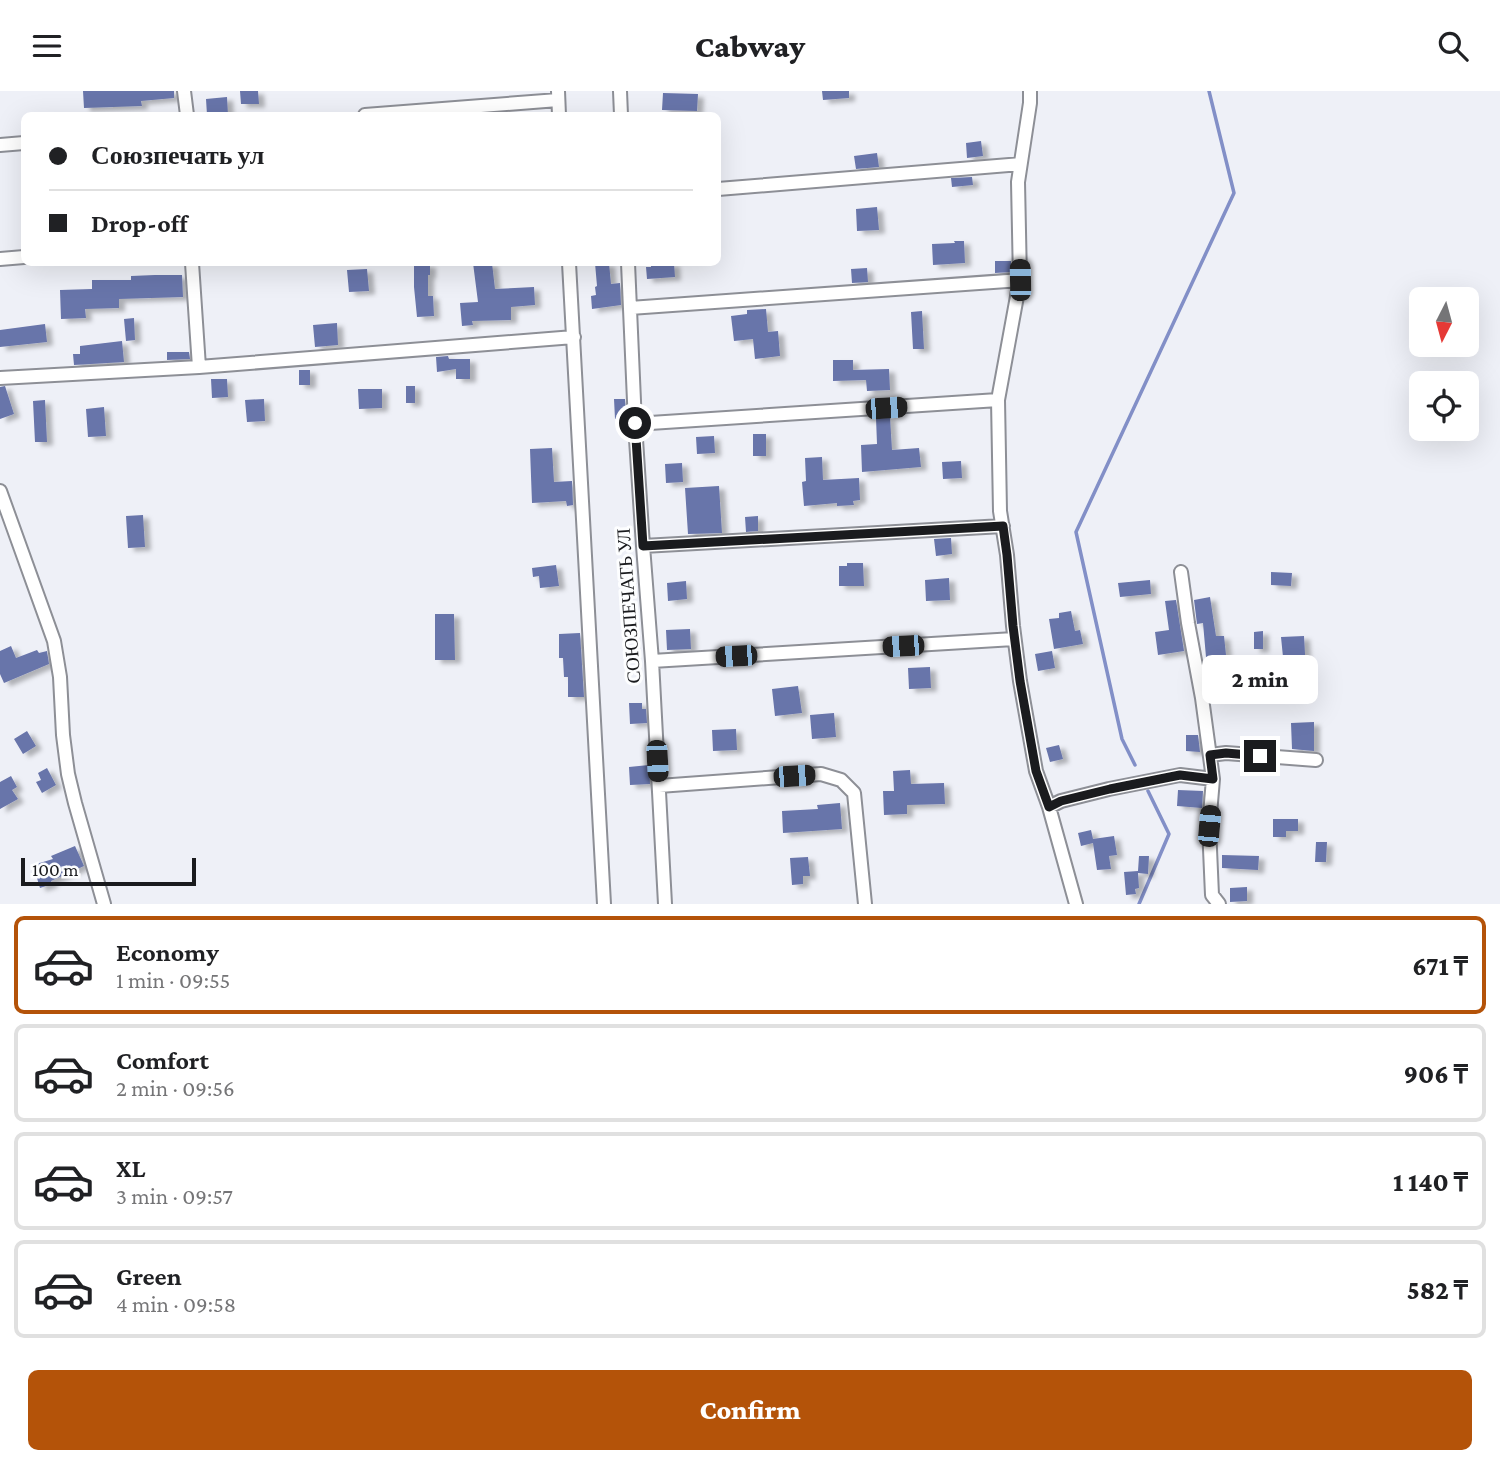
<!DOCTYPE html>
<meta charset="utf-8">
<style>
body{margin:0;font-family:"Crimson Pro",serif;background:#f6f6f6;color:#202124;height:100vh;display:flex;flex-direction:column;font-size:26px;white-space:nowrap}
*{box-sizing:border-box;margin:0}
p{font-size:23px;color:#757577}
.icon{flex:none;width:38px;height:38px;fill:none;stroke:currentColor;stroke-width:2;stroke-linecap:round;stroke-linejoin:round}
.map{position:relative;height:813px;overflow:hidden}
.panel{display:flex;flex-direction:column;background:#fff;flex:1}
.panel>*{flex:none}
.guide{position:absolute;left:21px;top:21px;width:700px;height:154px;border-radius:10px;box-shadow:0 7px 28px #0002;display:grid;align-content:center;height:154px;padding:0 28px;background:#fff}
.needle{width:46px;rotate:186deg}
.buttons{position:absolute;left:1409px;top:196px;display:grid;gap:14px}
.buttons a{display:grid;place-items:center;width:70px;height:70px;border-radius:10px;background:#fff;box-shadow:0 7px 28px #0002;font-size:35px}
.scale{position:absolute;left:21px;bottom:18px;width:175px;box-sizing:border-box;padding-left:7px;border:4px solid #1a1b1e;border-top:0;font-size:19px;line-height:24px;white-space:nowrap;color:#1a1b1e;-webkit-text-stroke:5px #fdfeff;paint-order:stroke}
.end{position:absolute;width:32px;height:32px;margin:-16px;border:9px solid #1a1b1e;background:#fff;box-shadow:0 0 0 4px #fff}
.from{border-radius:50%}
.bubble{position:absolute;height:49px;border-radius:10px;background:#fff;box-shadow:0 7px 28px #0002;font-size:23px;font-weight:800;line-height:49px;text-align:center}
.car{position:absolute;width:21px;height:42px;margin:-21px -10px;border-radius:9px;box-shadow:0 0 5px 2px #0007;background:linear-gradient(#222 24%,#8ab4d8 0 40%,#222 0 76%,#8ab4d8 0 86%,#222 0)}
.guide b{display:flex;align-items:center;gap:24px;height:66px;font-size:26px}
.guide b+b{border-top:2px solid #e0e0e0}
.guide i{width:18px;height:18px;background:#202124}
ul{padding:12px 0 0;list-style:none}
li{display:flex;align-items:center;gap:21px;height:98px;margin:0 14px 10px;padding:0 14px;border:4px solid #e0e0e0;border-radius:10px}
li div{flex:1}
li b{display:block;font-size:26px}
li em{font-style:normal;font-weight:800}
li.active{border-color:#b45309}
li>.icon{width:63px;height:63px;stroke-width:1.5}
.button{display:flex;gap:14px;margin-top:auto;padding:14px 28px}
.button a{flex:1;height:80px;border-radius:10px;background:#b45309;color:#fff;font-size:28px;font-weight:800;line-height:80px;text-align:center}
header{display:flex;justify-content:space-between;align-items:center;height:91px;padding:0 28px;background:#fff;font-size:32px;font-weight:800}
.map>svg:first-child{display:block}
.lines{fill:none;stroke-linecap:round;stroke-linejoin:round}
.stream{stroke:#828fc7;stroke-width:3.5}
.building{fill:#6874aa;filter:url(#shadow)}
.minor-casing{stroke:#8d8f96;stroke-width:16}
.minor{stroke:#fff;stroke-width:12}
.route{stroke:#1a1b1e;stroke-width:9}
.labels{text-anchor:middle;stroke-width:6;stroke-linejoin:round;paint-order:stroke}
.street-label{font-size:19px;fill:#1a1b1e;stroke:#fdfeff}
</style>
<header><svg class="icon" aria-label="menu" viewBox="0 0 24 24"><path d="M4 6h16M4 12h16M4 18h16"/></svg>Cabway<svg class="icon" aria-label="search" viewBox="0 0 24 24"><circle cx="10" cy="10" r="6"/><path d="M15 15l6 6"/></svg></header>
<div class="map">
<svg width="1500" height="813" viewBox="0 0 1500 813">
<defs>
<filter id="shadow"><feDropShadow dx="6" dy="3.5" stdDeviation="2" flood-color="#0004"/></filter>
</defs>
<rect width="100%" height="100%" fill="#eef0f7"/>
<g class="lines">
<path class="stream" d="M1135,674l-13,-26 -46,-207 158,-339 -25,-102
M1139,813l30,-70 -21,-43"/>
</g>
<path class="building" d="M83,0h91v7l-33,3 1,5 -58,2z
M240,0h18l1,13h-18z
M822,0h27v7l-26,2z
M663,2l35,1 -1,17 -35,-1z
M227,6l1,18h-21l-1,-16z
M981,50l2,15 -16,2 -1,-15z
M877,62l2,14 -23,2 -2,-13z
M972,86l1,8 -21,2 -1,-9z
M877,116l2,23 -22,1 -1,-22z
M954,150h10l1,22 -32,2 -1,-21 23,-1z
M995,170h16v11l-16,1z
M414,172l16,1v11h-2v21h5l1,20 -17,1 -3,-30z
M473,172h19l3,26 39,-2 1,18 -24,2v13l-39,1 1,4 -11,1 -2,-23 18,-1z
M595,172h14l2,21 9,-1 1,22 -29,4 -1,-13 5,-1 -1,-8 2,-1z
M651,172h23l1,14 -28,2 -1,-12h5z
M867,177l1,14 -16,1 -1,-14z
M367,178l2,22 -20,1 -2,-22z
M155,184h27l1,22 -64,2v9l-34,1 1,9 -25,1 -1,-29 32,-1v-9h39v-4z
M766,218l2,23 10,-1 2,25 -25,3 -2,-20 -19,2 -3,-25 16,-2v-4z
M922,220l2,38h-11l-2,-37z
M134,227l1,22 -9,1 -2,-22z
M337,232l1,22 -23,2 -2,-22z
M45,233l2,18 -47,5v-17z
M122,250l2,21 -50,3 -1,-11h7v-8z
M167,261h22l1,7 -23,1z
M448,265l1,3h21v20h-14v-10l-19,3 -1,-15z
M833,269h20v10l36,-1 1,21 -23,1 -1,-11 -33,1z
M299,279h11v15h-11z
M211,288h16l1,18 -16,1z
M5,295l9,28 -14,5v-32z
M406,295h9v17h-9z
M358,298h24v19l-23,1z
M264,308l1,22 -18,1 -2,-22z
M614,308h11l1,20h-11z
M45,309l2,42h-12l-2,-41z
M104,316l2,29 -18,1 -2,-28z
M890,326l2,33 27,-2 2,19 -59,5 -1,-27 16,-1 -1,-26z
M753,343h13v22h-13z
M714,345l1,17 -18,1 -1,-17z
M552,357l2,34 18,-1 1,24 -6,1 -1,-5 -34,2 -2,-54z
M822,366l1,23 36,-2 1,22 -7,1 1,4 -17,1v-3l-33,3 -2,-24 4,-1 -1,-23z
M961,370l1,17 -19,1 -1,-17z
M682,372l1,19 -17,1 -1,-19z
M719,395l3,47 -34,1 -3,-46z
M143,424l2,32 -17,1 -2,-32z
M758,425v15l-12,1 -1,-15z
M951,447l1,16 -16,2 -2,-17z
M847,472h16l1,23h-25v-20h8z
M556,474l3,21 -19,2 -1,-12 -6,1 -1,-9z
M1271,481l21,1 -1,13 -20,-1z
M949,487l1,22 -24,1 -1,-21z
M1150,489l1,14 -31,3 -2,-14z
M686,490l1,18 -19,2 -1,-18z
M1210,506l6,39h8l2,19 -20,2 -3,-34 -6,1 -3,-24z
M1176,509l8,51 -26,4 -3,-23 14,-2 -4,-29z
M1071,520l4,20 5,-1 3,14 -29,5 -5,-30 10,-1v-5z
M435,523h19l1,46h-20z
M690,538l1,20 -24,1 -1,-20z
M1263,540v18h-9v-17z
M580,542l4,64h-16v-20h-4l-1,-19h-4v-24z
M1304,545l3,54 -15,1 -2,-34h-7l-2,-20z
M11,555l5,12 21,-8 2,3 8,-2 2,13 -45,19 -4,-9v-23z
M1052,560l3,17 -17,3 -3,-17z
M930,576l1,21 -22,1 -1,-21z
M798,595l4,27 -27,3 -3,-27z
M629,612h13v6h4l1,14 -17,1z
M834,622l2,24 -24,2 -2,-24z
M1314,631v29l-22,-2 -1,-26z
M736,638l1,21 -24,1 -1,-21z
M27,640l9,15 -13,8 -9,-15z
M1186,644h12l2,17 -14,-1z
M1059,654l4,14 -13,3 -4,-14z
M649,674l1,19 -20,1 -1,-18z
M47,677l9,17 -14,8 -6,-11 5,-2 -3,-7z
M910,679l1,14 33,-1 1,21 -38,1v9l-23,1 -1,-24h11l-1,-20z
M11,685l6,11 -5,3 6,9 -18,10v-27z
M1178,699l25,1 -1,17 -25,-2z
M840,712l2,26 -59,4 -1,-22 36,-2 -1,-4z
M1273,728h25v12h-12v6h-13z
M1091,739l2,9 21,-3 3,19 -8,1 2,13 -14,1 -4,-27 -12,3 -3,-13z
M1316,751h11l-1,20h-11z
M75,755l9,20 -33,15 1,3 -12,4 -7,-23 20,-6 -2,-3z
M1222,764l37,1 -1,14 -36,-2z
M1139,765h10l-1,18 -10,-1 1,15 -4,1 1,5 -10,1 -2,-23 14,-1z
M808,766l2,19h-7v8l-11,1 -2,-27z
M1247,796v14l-17,1v-14z"/>
<g class="lines">
<defs>
<path id="minor" d="M184,0l3,24
M558,0l1,24
M620,0l1,24
M1030,0v12l-12,79 2,98 -22,120 2,111 7,44 6,71 7,55 16,90 13,36 27,97
M365,24l193,-15
M0,54l24,-2
M718,98l302,-25
M0,168l24,-2
M192,172l7,104
M569,172l35,641
M628,172l7,161 8,122 9,115 13,243
M630,217l390,-28
M0,287l199,-11 375,-30
M635,333l363,-24
M0,400l54,150 6,36 3,58 5,39 7,29 29,101
M643,455l360,-20
M1181,481l7,51 14,75 11,81 -4,47 3,69 7,9
M652,570l362,-22
M1210,664l16,-2 90,7
M659,695l162,-12 20,6 13,13 11,111
M1049,716l12,-6 48,-12 71,-14 33,4"/>
</defs>
<use href="#minor" class="minor-casing"/>
<use href="#minor" class="minor"/>
</g>
<g class="lines">
<path class="route" d="M635,332l8,123 360,-20 4,29 6,71 7,55 16,90 13,36 12,-6 49,-12 70,-14 33,4 -3,-24 16,-2 34,3"/>
</g>
<g class="labels">
<g class="street-label">
<text transform="translate(628 515) rotate(-94)" y="7">СОЮЗПЕЧАТЬ УЛ</text>
</g>
</g>
</svg>
<div class="buttons">
<a><svg class="needle" viewBox="-14 -14 28 28"><path d="M0-13l5 13h-10z" fill="#e53935"/><path d="M0 13l5-13h-10z" fill="#757577"/></svg></a>
<a><svg class="icon" aria-label="locate" viewBox="0 0 24 24"><circle cx="12" cy="12" r="6"/><path d="M12 2v4M12 18v4M2 12h4M18 12h4"/></svg></a>
</div>
<div class="scale">100 m</div>
<i class="end from" style="left:635px;top:332px"></i>
<i class="end" style="left:1260px;top:665px"></i>
<div class="bubble" style="left:1202px;top:564px;width:116px">2 min</div>
<i class="car" style="left:1020px;top:189px;rotate:359deg"></i>
<i class="car" style="left:886px;top:317px;rotate:86deg"></i>
<i class="car" style="left:903px;top:555px;rotate:267deg"></i>
<i class="car" style="left:736px;top:565px;rotate:267deg"></i>
<i class="car" style="left:657px;top:670px;rotate:177deg"></i>
<i class="car" style="left:794px;top:685px;rotate:86deg"></i>
<i class="car" style="left:1209px;top:735px;rotate:5deg"></i>
<div class="guide">
<b><i class="from"></i>Союзпечать ул</b>
<b><i></i>Drop-off</b>
</div>
</div>
<section class="panel">
<ul>
<li class="active"><svg class="icon" aria-label="car" viewBox="0 0 24 24"><path d="M5 17H2v-5l4-1 3-4h7l3 4 3 1v5h-3M9 17h6M6 11h13"/><circle cx="7" cy="17" r="2"/><circle cx="17" cy="17" r="2"/></svg><div><b>Economy</b><p>1 min · 09:55</p></div><em>671 ₸</em></li>
<li><svg class="icon" aria-label="car" viewBox="0 0 24 24"><path d="M5 17H2v-5l4-1 3-4h7l3 4 3 1v5h-3M9 17h6M6 11h13"/><circle cx="7" cy="17" r="2"/><circle cx="17" cy="17" r="2"/></svg><div><b>Comfort</b><p>2 min · 09:56</p></div><em>906 ₸</em></li>
<li><svg class="icon" aria-label="car" viewBox="0 0 24 24"><path d="M5 17H2v-5l4-1 3-4h7l3 4 3 1v5h-3M9 17h6M6 11h13"/><circle cx="7" cy="17" r="2"/><circle cx="17" cy="17" r="2"/></svg><div><b>XL</b><p>3 min · 09:57</p></div><em>1 140 ₸</em></li>
<li><svg class="icon" aria-label="car" viewBox="0 0 24 24"><path d="M5 17H2v-5l4-1 3-4h7l3 4 3 1v5h-3M9 17h6M6 11h13"/><circle cx="7" cy="17" r="2"/><circle cx="17" cy="17" r="2"/></svg><div><b>Green</b><p>4 min · 09:58</p></div><em>582 ₸</em></li>
</ul>
<div class="button"><a>Confirm</a></div>
</section>
